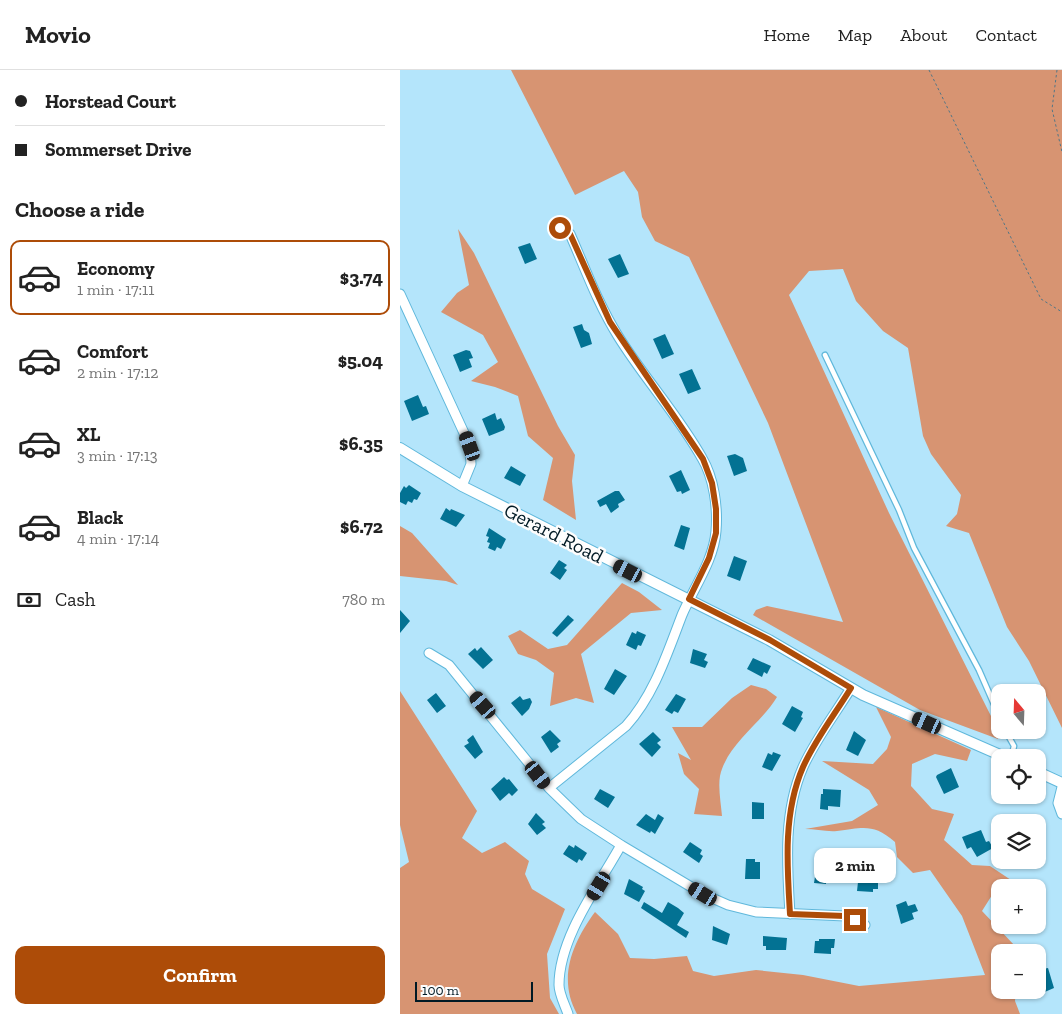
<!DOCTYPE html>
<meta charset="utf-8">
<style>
body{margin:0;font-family:"Zilla Slab",serif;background:#f6f6f6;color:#222;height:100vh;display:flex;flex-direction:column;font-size:19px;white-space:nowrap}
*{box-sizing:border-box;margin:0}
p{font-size:16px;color:#767676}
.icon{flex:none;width:28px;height:28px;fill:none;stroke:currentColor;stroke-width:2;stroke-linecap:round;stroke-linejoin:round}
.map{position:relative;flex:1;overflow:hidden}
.drawer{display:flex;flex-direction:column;background:#fff;width:400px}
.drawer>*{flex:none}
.banner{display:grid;align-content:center;height:110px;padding:0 15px;background:#fff}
.needle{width:32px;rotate:341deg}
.fabs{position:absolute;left:591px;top:614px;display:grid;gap:10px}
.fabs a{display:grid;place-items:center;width:55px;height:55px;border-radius:10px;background:#fff;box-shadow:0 1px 4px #0004;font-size:25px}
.scale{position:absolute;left:15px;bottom:12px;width:118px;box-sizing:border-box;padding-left:5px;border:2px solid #001a25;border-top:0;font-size:14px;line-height:18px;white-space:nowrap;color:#001a25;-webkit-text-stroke:4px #fdfdfd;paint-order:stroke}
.end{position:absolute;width:22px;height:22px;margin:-11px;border:6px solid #ad4c08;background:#fff;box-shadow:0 0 0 2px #fff}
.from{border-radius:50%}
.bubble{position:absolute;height:35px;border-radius:10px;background:#fff;box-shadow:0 1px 4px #0004;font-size:16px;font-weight:800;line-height:35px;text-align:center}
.car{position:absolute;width:15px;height:30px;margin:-15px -8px;border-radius:6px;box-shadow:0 0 4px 1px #0007;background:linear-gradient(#222 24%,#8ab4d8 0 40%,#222 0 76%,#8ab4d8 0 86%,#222 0)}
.banner b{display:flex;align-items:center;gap:18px;height:48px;font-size:19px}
.banner b+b{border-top:1px solid #e0e0e0}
.banner i{width:12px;height:12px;background:#222}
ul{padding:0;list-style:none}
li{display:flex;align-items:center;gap:15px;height:75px;margin:0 10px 8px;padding:0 5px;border:2px solid transparent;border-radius:10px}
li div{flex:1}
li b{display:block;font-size:19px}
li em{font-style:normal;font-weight:800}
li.on{border-color:#ad4c08}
li>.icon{width:45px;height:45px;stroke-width:1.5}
h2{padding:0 15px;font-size:22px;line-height:60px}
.pay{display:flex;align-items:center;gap:12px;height:55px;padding:0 15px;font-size:19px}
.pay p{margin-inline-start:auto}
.primary-button{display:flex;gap:10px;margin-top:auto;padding:10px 15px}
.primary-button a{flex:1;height:58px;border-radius:10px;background:#ad4c08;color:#fff;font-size:20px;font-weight:800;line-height:58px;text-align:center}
header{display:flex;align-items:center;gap:30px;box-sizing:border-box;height:70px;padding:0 25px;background:#fff;border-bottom:1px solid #e0e0e0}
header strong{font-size:24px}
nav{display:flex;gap:28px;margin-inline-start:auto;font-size:18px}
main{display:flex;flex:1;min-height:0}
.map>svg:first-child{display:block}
.forest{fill:#d79472}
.building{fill:#037293}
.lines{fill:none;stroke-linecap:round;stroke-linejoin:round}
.service-casing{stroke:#60b8db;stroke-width:7}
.minor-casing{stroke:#60b8db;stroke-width:11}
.tertiary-casing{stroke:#60b8db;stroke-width:12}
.path{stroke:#517686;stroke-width:1;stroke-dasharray:2.5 2.5;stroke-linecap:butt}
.service{stroke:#fff;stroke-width:4.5}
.minor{stroke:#fff;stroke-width:9}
.tertiary{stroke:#fff;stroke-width:10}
.route{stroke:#ad4c08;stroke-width:6}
.labels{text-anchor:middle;stroke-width:5;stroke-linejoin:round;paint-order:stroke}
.street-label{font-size:20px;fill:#001a25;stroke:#fdfdfd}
</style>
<header>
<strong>Movio</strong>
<nav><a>Home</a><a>Map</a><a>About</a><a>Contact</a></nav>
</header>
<main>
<section class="drawer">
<div class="banner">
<b><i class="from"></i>Horstead Court</b>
<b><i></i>Sommerset Drive</b>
</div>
<h2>Choose a ride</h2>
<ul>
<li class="on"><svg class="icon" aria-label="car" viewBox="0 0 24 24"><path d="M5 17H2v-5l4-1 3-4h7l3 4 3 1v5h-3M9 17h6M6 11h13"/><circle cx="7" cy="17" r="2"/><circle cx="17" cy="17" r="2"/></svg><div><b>Economy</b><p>1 min · 17:11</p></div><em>$3.74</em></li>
<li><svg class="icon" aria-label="car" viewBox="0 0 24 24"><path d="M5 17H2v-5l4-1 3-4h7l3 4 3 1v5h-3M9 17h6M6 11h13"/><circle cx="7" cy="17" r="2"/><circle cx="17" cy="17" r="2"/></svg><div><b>Comfort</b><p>2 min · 17:12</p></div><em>$5.04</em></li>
<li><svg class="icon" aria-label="car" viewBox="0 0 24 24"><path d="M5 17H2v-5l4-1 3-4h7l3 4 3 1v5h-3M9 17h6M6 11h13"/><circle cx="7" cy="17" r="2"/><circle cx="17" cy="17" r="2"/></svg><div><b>XL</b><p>3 min · 17:13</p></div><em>$6.35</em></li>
<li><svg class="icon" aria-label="car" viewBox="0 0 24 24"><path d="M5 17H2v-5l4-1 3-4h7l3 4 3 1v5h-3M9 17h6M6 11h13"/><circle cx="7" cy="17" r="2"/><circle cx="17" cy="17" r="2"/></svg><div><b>Black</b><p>4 min · 17:14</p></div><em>$6.72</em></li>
</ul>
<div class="pay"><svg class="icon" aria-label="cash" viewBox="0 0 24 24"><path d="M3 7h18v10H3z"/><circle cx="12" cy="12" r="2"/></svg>Cash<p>780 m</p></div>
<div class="primary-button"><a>Confirm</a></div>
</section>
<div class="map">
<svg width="662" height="944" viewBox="0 0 662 944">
<rect width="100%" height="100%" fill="#b4e5fb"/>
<path class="forest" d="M111,0h551v658l-33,-67 -22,-34 -38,-94 -23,-7 11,-12 4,-19 -30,-41 -8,-18 -15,-88 -25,-17 -27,-30 -13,-32 -34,2 -20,24 100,218 109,217v9l-78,-29 -167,-95 3,-5 11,-4 76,16 -75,-199 -79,-166 -34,-16 -13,-24 -4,-25 -14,-21 -49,24z
M58,159l16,24 84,173 17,29 -3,26 4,39 -33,-20 10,-42 -25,-22 -10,-40 -23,-9 -24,-6 27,-19 -15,-27 -42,-23 16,-19 12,-8z
M0,456l12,7 46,52 -12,-4 -46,-5z
M222,513l17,9 23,18 -31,3 -50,41 13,49 -18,-5 -26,8 4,-33 -18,-13 -18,-6 -10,-18 12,-6 28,19 19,-4z
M351,615l15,4 11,8c-16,27 -50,47 -57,79 -2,12 1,28 2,40l-28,-2 5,-25 -15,-15 -6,-21 13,7 -19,-33h30l30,-29z
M0,621l77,120 -15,27 20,15 23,-11 24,19 -4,13 7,15 33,20 -18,45 3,44 9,16h-159v-146l9,-6 -9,-37z
M476,637l95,43 -4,11 -32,-7 -23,10 -1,22 21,23 22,5 -10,26 28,25 18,1 21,14 -17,12 -12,19 33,35 12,6h-27v38h16l-1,11 5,13h-443c-20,-36 -4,-72 18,-102l23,22 12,24 24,1 33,-3 6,15 21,5 42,-6 47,5 56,11 126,-11 -23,-59 -32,-46 -17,3 -16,-16 -2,-15c-22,-19 -32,-14 -58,-11 -10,1 -22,-2 -32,-2l47,-8 26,-16 -9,-15 -47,-29 51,3 14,-15 4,-12z"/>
<path class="building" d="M130,173l7,16 -12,5 -7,-17z
M220,184l9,20 -11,4 -10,-19z
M182,254l2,6 5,3 3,11 -11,4 -8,-21z
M265,264l9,20 -12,5 -9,-20z
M66,280l4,1 3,7 -4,1 3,8 -12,5 -7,-17z
M292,299l9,20 -13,5 -9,-20z
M18,325l5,12 3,-1 3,8 -17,7 -8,-20z
M95,343l2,7 4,-2 4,9 -1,3 -15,6 -7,-17z
M335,384l8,4 4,13 -13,5 -7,-20z
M111,396l15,9 -6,11 -16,-8z
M281,400l9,20 -8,4 -1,-3 -4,1 -8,-16z
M9,415l12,8 -4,7 -3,-1 -2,4 -4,-2 -2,4 -6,-3v-9l4,-7 2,2z
M215,421h4l6,9 -7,4 1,3 -8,6 -5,-9 -6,3 -3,-6z
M46,438l4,3 1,-2 14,6 -9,12 -16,-8z
M281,455l9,3 -6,22 -10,-4z
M89,458l17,11 -5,10 -4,-2 -2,4 -7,-3 2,-5 -3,-1 2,-5 -3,-1z
M334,486l13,5 -7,20 -13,-5z
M159,490l8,5 -3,3 3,2 -7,10 -10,-7z
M0,540l10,11 -10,12z
M168,545l6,5 -17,17 -5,-4z
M237,561l9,4 -5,11 -3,-1 -2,5 -10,-5 6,-13 4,2z
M81,577l12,13 -10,9 -15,-15 7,-6 2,3z
M293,579l14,5 -3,6 4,2 -3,6 -15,-5z
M353,588l18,8 -4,8 -3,-2 -2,5 -15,-8z
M215,599l12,7 -13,19 -10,-6z
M36,623l10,13 -9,7 -10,-13z
M276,624l10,5 -8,14 -4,-2 -2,3 -7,-4z
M120,626l3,4 7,-2 2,4 -3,7 -7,7 -11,-13z
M392,636l11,6 -2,5 2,1 -8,14 -13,-8z
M150,660l11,11 -4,3 2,3 -8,6 -10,-16z
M454,661l12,9 -8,16 -12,-6z
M253,662l8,8 -4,3 4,4 -9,10 -13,-13z
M73,665l10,17 -8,7 -11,-13 5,-3 -2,-3z
M373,682l8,3 -9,16 -10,-4 6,-14 4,2z
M551,698l8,19 -15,7 -8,-17 1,-2z
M104,707l3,3 2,-1 9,11 -6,6 -3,-3 -9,8 -9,-12z
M200,719l15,8 -7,11 -14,-9z
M423,719l18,1 -1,17 -12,-1v4l-8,-1 1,-15h2z
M352,732l12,1v16h-12z
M136,743l9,9 -3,2 4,4 -9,7 -9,-11z
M246,744l9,6 3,-6 6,4 -9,16 -4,-3 -1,2 -14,-8z
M581,760l5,12 3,-1 4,7 -16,9 -6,-10 -4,2 -5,-12z
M290,772l12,8 -2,4 3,2 -4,7 -16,-11z
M169,775l5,3 1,-3 12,8 -5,8 -3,-2 -2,4 -14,-9z
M346,789h9v3h5v17h-15z
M417,794l10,1 -1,19 -12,-1z
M462,806l16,1v12h-5v3l-16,-1 1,-9h4z
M229,809l14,8 -1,2 3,2 -6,11 -15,-8z
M506,831l2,5 7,-2 3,7 -6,2 2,6 -13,5 -5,-19z
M244,832l18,11 6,-11 10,6 6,5 -7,12 12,7 -3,6 -45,-30z
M313,856l17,8 -3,11 -15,-5z
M363,866l24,2 -1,12h-20v-4h-3z
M419,869h16l-1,9h-3v6l-17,-1 1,-12h4z
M638,887l5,12 5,-1 6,20 -14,6 -2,-6z"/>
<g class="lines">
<defs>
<path id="service" d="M425,285l74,155 15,38 65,122 21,48
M605,660l9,16 -3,12"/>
<path id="minor" d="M0,224l70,152 1,18 -9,22
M29,583l20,12 100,123 32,31 40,26 82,49 25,11 28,7 89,4 20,9
M662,717l-4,16 4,11
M149,718l77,-62c28,-31 41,-72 56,-111 11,-26 32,-55 34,-84 2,-23 -2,-53 -14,-73 -24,-43 -58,-80 -84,-122 -20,-32 -33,-68 -48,-102l-10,-6
M390,844c-3,-49 -7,-101 13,-147 12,-27 32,-53 48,-79
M168,944c-3,-9 -9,-20 -9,-29 0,-48 40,-100 62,-140"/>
<path id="tertiary" d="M0,378l62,38 307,154 94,55 144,63
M638,702l24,11"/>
</defs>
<use href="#service" class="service-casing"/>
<use href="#minor" class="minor-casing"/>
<use href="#tertiary" class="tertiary-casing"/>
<path class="path" d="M529,0l112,229 21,13
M657,0l-5,39 10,43"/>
<use href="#service" class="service"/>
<use href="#minor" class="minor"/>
<use href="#tertiary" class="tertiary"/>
</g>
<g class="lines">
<path class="route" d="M160,158l10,6 40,88 93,137 9,24 4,26v24l-7,25 -20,41 81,41 81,48c-16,26 -36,52 -48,79 -20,46 -16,98 -13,147l55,2 10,4"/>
</g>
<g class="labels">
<g class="street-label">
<text transform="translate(154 463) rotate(27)" y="7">Gerard Road</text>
</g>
</g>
</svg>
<div class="fabs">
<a><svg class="needle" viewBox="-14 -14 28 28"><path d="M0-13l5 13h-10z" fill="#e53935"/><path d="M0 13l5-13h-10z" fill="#767676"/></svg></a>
<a><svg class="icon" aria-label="locate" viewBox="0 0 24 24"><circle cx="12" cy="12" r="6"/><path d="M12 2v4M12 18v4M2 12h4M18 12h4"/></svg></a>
<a><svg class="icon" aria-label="layers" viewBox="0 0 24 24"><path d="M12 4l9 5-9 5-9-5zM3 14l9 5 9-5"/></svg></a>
<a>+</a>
<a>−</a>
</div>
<div class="scale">100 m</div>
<i class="end from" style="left:160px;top:158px"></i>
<i class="end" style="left:455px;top:850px"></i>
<div class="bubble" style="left:414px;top:778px;width:82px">2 min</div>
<i class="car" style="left:70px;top:376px;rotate:340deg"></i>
<i class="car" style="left:228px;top:501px;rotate:297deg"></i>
<i class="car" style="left:83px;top:635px;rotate:319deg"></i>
<i class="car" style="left:527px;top:653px;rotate:294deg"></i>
<i class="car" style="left:138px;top:705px;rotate:142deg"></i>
<i class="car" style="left:199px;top:816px;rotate:211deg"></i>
<i class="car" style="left:303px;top:824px;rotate:301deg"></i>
</div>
</main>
